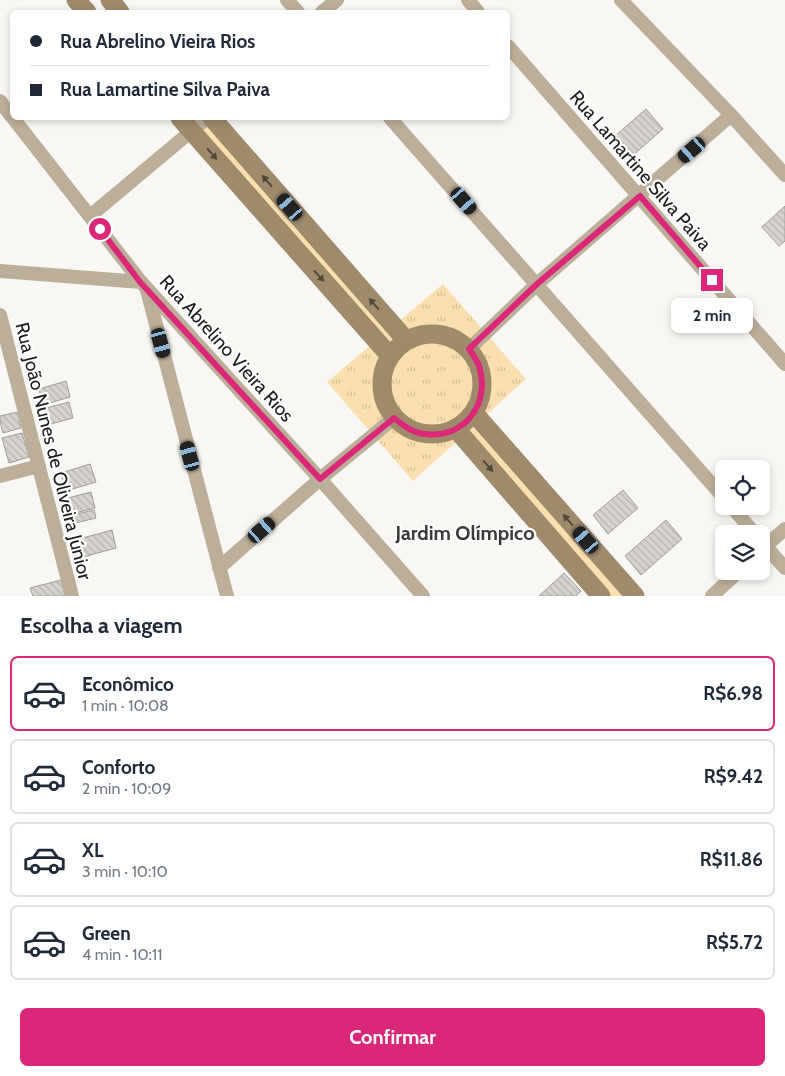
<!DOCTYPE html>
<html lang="pt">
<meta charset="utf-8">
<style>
body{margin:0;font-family:Cabin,sans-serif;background:#f6f6f7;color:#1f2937;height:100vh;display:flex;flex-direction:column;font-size:19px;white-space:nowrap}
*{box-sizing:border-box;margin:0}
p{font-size:16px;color:#747a83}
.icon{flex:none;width:28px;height:28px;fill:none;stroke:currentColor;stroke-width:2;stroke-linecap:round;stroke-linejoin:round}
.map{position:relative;height:596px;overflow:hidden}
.drawer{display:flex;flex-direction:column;background:#fff;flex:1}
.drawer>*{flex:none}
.banner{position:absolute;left:10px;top:10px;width:500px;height:110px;border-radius:8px;box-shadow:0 2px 8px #0003;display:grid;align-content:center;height:110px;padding:0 20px;background:#fff}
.buttons{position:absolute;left:715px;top:460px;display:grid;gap:10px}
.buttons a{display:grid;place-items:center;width:55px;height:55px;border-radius:8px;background:#fff;box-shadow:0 2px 8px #0003;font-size:25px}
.end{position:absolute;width:22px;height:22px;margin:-11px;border:6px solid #db2777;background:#fff;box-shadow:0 0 0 2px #fff}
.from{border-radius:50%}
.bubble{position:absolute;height:35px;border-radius:8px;background:#fff;box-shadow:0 2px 8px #0003;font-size:16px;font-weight:700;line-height:35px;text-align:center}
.car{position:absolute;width:15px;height:30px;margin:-15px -8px;border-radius:6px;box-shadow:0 0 4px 1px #0007;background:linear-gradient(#222 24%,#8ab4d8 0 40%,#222 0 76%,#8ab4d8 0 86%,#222 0)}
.banner b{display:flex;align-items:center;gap:18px;height:48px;font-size:19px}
.banner b+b{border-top:1px solid #e0e1e3}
.banner i{width:12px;height:12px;background:#1f2937}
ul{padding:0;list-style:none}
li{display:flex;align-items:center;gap:15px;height:75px;margin:0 10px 8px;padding:0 10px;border:2px solid #e0e1e3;border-radius:8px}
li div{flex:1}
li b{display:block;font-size:19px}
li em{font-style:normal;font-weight:700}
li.selected{border-color:#db2777}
li>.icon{width:45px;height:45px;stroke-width:1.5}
h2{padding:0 20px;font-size:22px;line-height:60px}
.primary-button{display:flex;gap:10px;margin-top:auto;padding:10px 20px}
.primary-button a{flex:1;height:58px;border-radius:8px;background:#db2777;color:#fff;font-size:20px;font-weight:700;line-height:58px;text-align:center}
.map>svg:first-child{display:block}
.grass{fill:#fcdfb0}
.park{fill:url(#park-tufts)}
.building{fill:url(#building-back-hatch);stroke:#a09e9a}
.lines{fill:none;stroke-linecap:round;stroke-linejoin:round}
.street{stroke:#bcaf99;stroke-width:14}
.secondary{stroke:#9f8b6c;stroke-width:19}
.oneway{fill:#50483b}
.route{stroke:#db2777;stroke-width:6}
.labels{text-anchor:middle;stroke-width:4.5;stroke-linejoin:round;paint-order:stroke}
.street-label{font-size:19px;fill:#1c1b1a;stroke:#fff}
.neighbourhood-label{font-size:20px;font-weight:bold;fill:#3e3c39;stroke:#fff}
</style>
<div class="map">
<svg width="785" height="596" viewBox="0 0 785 596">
<defs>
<pattern id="park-tufts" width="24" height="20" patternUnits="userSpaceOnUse" patternTransform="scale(1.25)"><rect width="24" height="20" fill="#fcdfb0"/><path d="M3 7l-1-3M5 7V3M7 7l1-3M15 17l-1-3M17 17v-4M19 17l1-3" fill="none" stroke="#d7bf97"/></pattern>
<pattern id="building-back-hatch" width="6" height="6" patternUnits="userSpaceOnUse" patternTransform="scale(1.25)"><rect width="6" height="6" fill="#d6d3cf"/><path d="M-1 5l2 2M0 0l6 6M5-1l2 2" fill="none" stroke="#b7b5b1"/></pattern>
</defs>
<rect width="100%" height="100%" fill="#f9f7f3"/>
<path class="grass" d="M190,118h11l422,478h-12z"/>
<path class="park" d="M443,284l83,95 -113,102 -86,-99z"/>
<path class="building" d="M646,109l17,20 -31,27 -17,-20z
M785,206v35l-6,5 -17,-19z
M66,381l4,16 -27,8 -4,-16z
M69,402l4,16 -26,7 -5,-16z
M17,412l4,16 -18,5 -3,-11v-6z
M22,433l7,24 -20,6 -7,-25z
M90,464l6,18 -30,9 -5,-18z
M623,490l15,18 -30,26 -15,-19z
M91,492l4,16 -23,6 -4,-16z
M94,510l2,8 -21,5 -2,-8z
M666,520l16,19 -41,36 -16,-19z
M112,530l4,18 -33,9 -4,-18z
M564,573l17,18 -5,5h-37z
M61,580l4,16h-32l-3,-8z"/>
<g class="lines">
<path class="street" d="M287,0l11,12
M468,0l10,12
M621,0l110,115 54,60
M322,12l15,-12
M508,46l277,318
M0,101l12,16
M13,118l128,164 179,197 103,117
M390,118l334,380
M90,216l117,-98
M0,271l141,11
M147,290l80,306
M0,315l72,281
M469,349l68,-65 194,-169
M0,476l39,-10
M731,506l24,28
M761,541l24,27
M761,550l24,-21
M219,568l101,-89 74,-61
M712,596l27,-25"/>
<path class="secondary" d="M76,0l11,12
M110,0l10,12
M180,118l210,238
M212,118l194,222
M382 384a50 50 0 1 1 100 0a50 50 0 1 1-100 0Z
M474,413l161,183
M456,429l145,167"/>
</g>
<defs><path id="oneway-solid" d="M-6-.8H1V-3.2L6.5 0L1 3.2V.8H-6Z" transform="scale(1.25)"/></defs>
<g class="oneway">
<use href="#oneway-solid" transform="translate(212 154) rotate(49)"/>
<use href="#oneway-solid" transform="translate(267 181) rotate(-131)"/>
<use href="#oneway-solid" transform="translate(319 276) rotate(48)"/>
<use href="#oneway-solid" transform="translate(374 304) rotate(-131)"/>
<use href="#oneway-solid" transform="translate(488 466) rotate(49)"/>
<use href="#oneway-solid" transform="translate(568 520) rotate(-131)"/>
</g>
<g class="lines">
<path class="route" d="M100,229l40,53 180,197 74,-61c10,8 19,15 31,16 40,5 66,-31 54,-68 -2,-6 -6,-11 -10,-17l68,-65 103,-88 72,84"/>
</g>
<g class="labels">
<g class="street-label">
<text transform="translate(641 170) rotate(49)" y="7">Rua Lamartine Silva Paiva</text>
<text transform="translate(227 348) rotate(48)" y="7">Rua Abrelino Vieira Rios</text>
<text transform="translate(54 451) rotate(76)" y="7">Rua João Nunes de Oliveira Júnior</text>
</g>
<g class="neighbourhood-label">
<text x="465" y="540">Jardim Olímpico</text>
</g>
</g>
</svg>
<div class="buttons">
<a><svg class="icon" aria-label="locate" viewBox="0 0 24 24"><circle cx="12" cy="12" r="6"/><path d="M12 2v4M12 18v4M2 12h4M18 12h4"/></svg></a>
<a><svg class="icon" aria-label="layers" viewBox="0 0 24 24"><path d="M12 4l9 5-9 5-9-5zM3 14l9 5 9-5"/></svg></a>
</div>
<i class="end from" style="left:100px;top:229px"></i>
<i class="end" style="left:712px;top:280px"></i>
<div class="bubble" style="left:671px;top:298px;width:82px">2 min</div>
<i class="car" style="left:692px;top:150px;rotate:229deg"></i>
<i class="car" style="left:464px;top:201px;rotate:139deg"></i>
<i class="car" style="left:290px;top:207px;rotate:319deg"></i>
<i class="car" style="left:161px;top:343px;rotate:165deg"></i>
<i class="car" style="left:190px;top:456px;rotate:345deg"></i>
<i class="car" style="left:262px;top:530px;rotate:49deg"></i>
<i class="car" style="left:586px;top:540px;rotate:319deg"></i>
<div class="banner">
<b><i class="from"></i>Rua Abrelino Vieira Rios</b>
<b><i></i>Rua Lamartine Silva Paiva</b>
</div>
</div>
<section class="drawer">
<h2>Escolha a viagem</h2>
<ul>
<li class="selected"><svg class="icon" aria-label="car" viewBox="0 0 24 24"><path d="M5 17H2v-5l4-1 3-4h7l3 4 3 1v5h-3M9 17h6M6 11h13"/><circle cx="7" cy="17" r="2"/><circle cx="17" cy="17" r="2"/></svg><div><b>Econômico</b><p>1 min · 10:08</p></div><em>R$6.98</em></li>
<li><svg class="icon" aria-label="car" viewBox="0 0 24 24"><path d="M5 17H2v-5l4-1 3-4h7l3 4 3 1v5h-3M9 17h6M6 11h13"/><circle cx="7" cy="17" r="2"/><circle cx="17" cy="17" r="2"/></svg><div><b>Conforto</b><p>2 min · 10:09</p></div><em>R$9.42</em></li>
<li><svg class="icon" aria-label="car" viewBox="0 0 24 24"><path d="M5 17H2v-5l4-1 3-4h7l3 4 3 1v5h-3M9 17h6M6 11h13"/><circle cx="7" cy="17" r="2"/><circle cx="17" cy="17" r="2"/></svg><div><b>XL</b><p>3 min · 10:10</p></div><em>R$11.86</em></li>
<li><svg class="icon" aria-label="car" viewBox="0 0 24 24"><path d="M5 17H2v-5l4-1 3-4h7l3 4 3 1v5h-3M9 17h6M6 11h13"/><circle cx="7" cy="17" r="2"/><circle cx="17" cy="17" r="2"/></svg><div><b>Green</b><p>4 min · 10:11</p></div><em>R$5.72</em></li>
</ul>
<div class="primary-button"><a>Confirmar</a></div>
</section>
